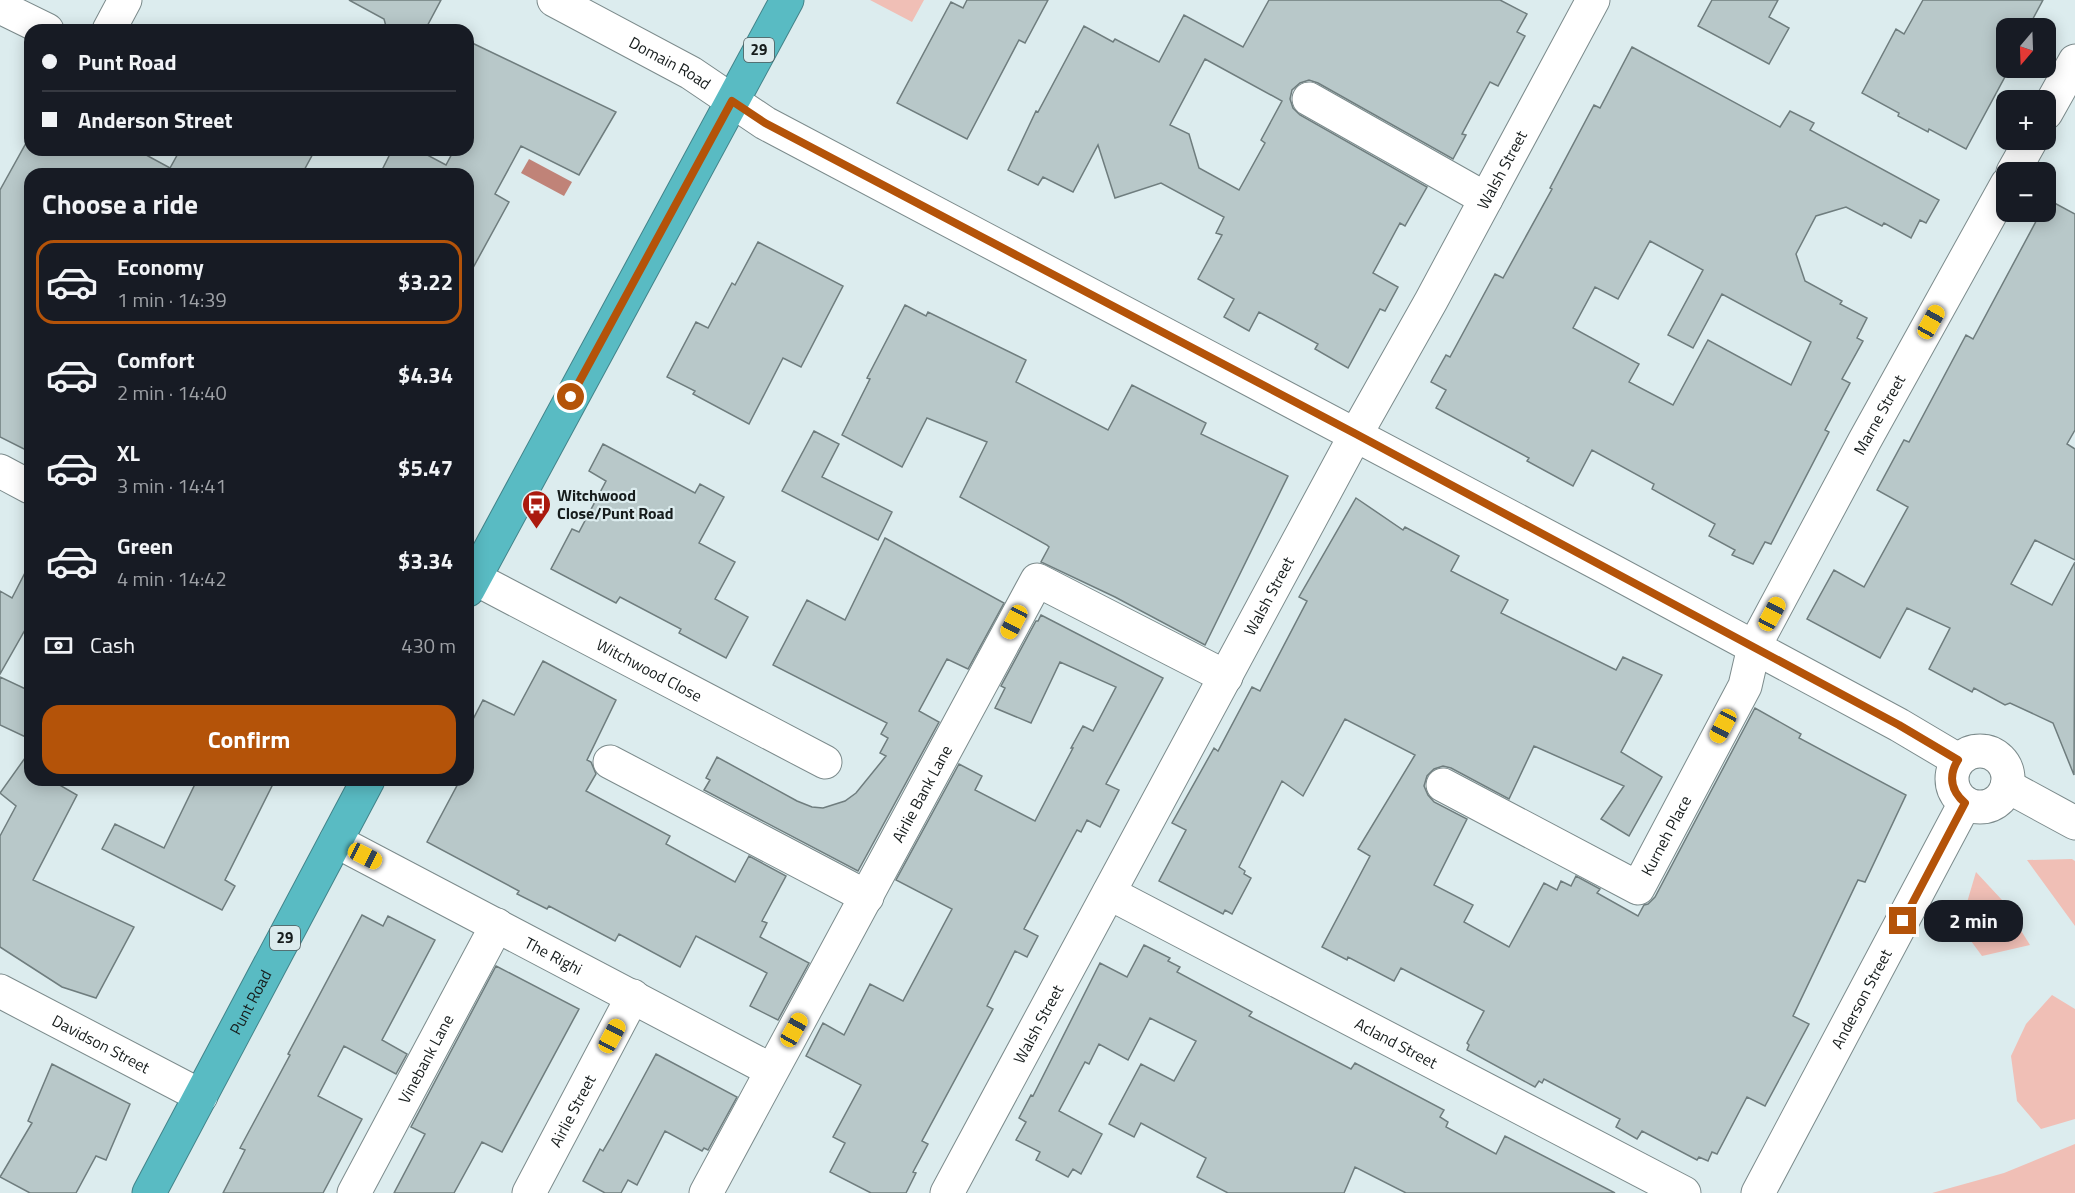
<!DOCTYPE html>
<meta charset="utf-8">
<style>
body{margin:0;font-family:"Titillium Web",sans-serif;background:#20242c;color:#f1f3f6;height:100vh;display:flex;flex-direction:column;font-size:22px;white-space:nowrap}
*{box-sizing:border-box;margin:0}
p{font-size:20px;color:#9ea1a6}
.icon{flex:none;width:33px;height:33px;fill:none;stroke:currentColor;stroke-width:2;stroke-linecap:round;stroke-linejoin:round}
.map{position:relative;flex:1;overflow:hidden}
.panel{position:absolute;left:24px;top:168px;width:450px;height:618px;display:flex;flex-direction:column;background:#171b24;border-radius:18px;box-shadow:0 3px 15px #0003}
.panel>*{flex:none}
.banner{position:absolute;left:24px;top:24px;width:450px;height:132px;border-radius:18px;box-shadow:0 3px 15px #0003;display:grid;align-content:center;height:132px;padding:0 18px;background:#171b24}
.needle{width:39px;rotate:199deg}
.fabs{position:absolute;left:1996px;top:18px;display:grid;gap:12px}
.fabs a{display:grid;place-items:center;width:60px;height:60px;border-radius:12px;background:#171b24;box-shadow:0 3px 15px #0003;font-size:30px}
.end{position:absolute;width:27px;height:27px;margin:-14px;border:8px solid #b45309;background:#fff;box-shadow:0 0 0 3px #fff}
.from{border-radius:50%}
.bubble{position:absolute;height:42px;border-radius:18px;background:#171b24;box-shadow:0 3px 15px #0003;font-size:20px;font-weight:700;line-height:42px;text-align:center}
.car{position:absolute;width:18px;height:36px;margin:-18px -9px;border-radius:8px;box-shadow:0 0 4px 2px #0007;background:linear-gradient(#f5c518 24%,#345 0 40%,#f5c518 0 76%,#345 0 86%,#f5c518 0)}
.banner b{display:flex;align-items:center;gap:21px;height:57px;font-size:22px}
.banner b+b{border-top:2px solid #363941}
.banner i{width:15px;height:15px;background:#f1f3f6}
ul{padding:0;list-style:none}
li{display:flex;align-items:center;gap:18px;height:84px;margin:0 12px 9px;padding:0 6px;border:3px solid transparent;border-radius:18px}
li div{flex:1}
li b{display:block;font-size:22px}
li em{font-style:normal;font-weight:700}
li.on{border-color:#b45309}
li>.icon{width:54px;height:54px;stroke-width:1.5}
h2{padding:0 18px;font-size:27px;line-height:72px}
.pay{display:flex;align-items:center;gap:15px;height:66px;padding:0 18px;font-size:22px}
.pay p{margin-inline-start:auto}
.button{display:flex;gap:12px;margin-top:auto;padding:12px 18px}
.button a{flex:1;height:69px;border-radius:18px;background:#b45309;color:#fff;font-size:24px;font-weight:700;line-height:69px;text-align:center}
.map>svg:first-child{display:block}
.green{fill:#f0bfb6}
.water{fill:#c08378}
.building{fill:#b8c8c9;stroke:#6f7d7e;stroke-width:1.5;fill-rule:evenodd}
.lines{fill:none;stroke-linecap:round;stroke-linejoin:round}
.minor-casing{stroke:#7c8b8c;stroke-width:35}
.highway-casing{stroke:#428389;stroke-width:35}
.minor{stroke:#fff;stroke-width:33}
.highway{stroke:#59bbc3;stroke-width:33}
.route{stroke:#b45309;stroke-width:8}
.labels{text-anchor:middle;stroke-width:4.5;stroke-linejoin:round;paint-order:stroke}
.shield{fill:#dcecee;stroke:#515a5b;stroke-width:1.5}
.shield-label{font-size:15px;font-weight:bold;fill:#161c1c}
.street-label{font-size:16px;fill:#161c1c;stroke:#dcecee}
.poi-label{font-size:16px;font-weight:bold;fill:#161c1c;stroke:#dcecee;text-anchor:start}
</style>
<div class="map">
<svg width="2075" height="1193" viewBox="0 0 2075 1193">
<rect width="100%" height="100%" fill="#dcecee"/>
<path class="green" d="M870,0h54l-12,22z
M2072,859l3,2v65l-48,-66z
M1976,872l26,28 28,45 -48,11 -22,-30z
M2052,995l23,14v110l-34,10 -24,-28 -6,-45 15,-32z
M2075,1144v49h-143l72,-20z"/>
<path class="water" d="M529,159l43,23 -8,14 -43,-23z"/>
<path class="building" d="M349,0h92l-16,30h-38l-3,-11z
M967,0h81l-23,43 -6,-3 -52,99 -70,-36 54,-101 12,6z
M1269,0h231l27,14 -10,18 8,4 -27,50 -8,-4 -28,52 4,1 -13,24 -135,-76 -9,-3 -9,3 -8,7 -2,9 3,9 7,7 127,72 -22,39 -5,-3 -27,50 25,14 -13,24 -5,-2 -32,59 -33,-19 3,-5 -59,-32 -10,19 -25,-14 10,-18 -36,-20 24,-44 -6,-2 8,-16 -63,-34 -46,15 -17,-53 -25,47 -30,-15 -5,8 -30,-15 28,-59 2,1 46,-86 29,16 2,-3 44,23 25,-47 59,32zM1205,59l77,42 -21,39 4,3 -26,47 -40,-22 -10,-34 -19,-9z
M1712,0h66l-9,17 20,11 -20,36 -71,-38z
M1923,0h120l-15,28h-21v45l-41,76 -37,-20 -1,3 -30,-16 1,-3 -37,-20 34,-64 8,5z
M468,41l148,71 -37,63 -58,-29 -26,48 14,8 -41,75v-103h-88l12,-24h26l28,15 8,-15h14z
M1632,47l148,80 10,-16 24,12 -4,7 129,70 -13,23 -6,-3 -9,18 -27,-15 -2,3 -36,-19 -30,9 -20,38 9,27 37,20 -2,3 27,14 -10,20 6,3 -21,38 8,4 -25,47 4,2 -58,112 -6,-2 -12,22 -21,-9 3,-5 -26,-14 6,-12 -63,-35 2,-5 -62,-34 -19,36 -46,-25 2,-3 -93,-50 10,-18 -15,-8 2,-4 13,-23 4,2 45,-83 8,4 49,-89 -2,-1 44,-83 6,3zM1650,241l53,29 -35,65 25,13 29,-54 89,48 -20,43 -83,-45 -35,65 -44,-23 10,-18 -66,-36 22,-41 23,12z
M30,136v14h107l33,18 10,-18h135l-13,24h-272v278l-30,-15v-247z
M2047,199l28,15v216l-8,14 8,5v111l-40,-20 -24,44 41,21 23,-43 -1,213 -21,-52 -43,-20 -5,2 -31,-17 -2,4 -43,-23 21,-41 -43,-20 -27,50 -73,-39 27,-49 30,17 44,-80 -31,-17 27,-50 5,2 57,-107 7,4 68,-127h5z
M758,242l85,44 -42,81 -18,-9 -34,66 -56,-30 2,-3 -28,-14 29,-55 12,6 24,-45 3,2z
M905,305l21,11 2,-4 98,48 -10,22 92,48 24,-45 74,38 -5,11 87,42 -83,169 -90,-48 -74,-35 8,-15 -2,-2 -87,-48 27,-55 -60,-24 -25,49 -60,-32 28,-56 -3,-1z
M814,431l25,13 -17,33 70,35 -14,28 -96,-49z
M603,444l92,49 5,-9 24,13 -25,46 36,19 -20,37 33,18 -22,41 -47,-25 2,-4 -61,-32 -4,6 -65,-34 21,-40 7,3 27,-51 -17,-10z
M1356,498l47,32 2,-3 54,29 -8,15 57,29 -7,13 115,57 7,-13 39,18 -41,77 41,25 -33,59 -28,-17 23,-33 -90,-40 -25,53 -58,-31 -8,-2 -9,3 -7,7 -3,10 4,9 6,7 33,17 -33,66 39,20 -9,17 45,25 35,-64 13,7 4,-9 10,5 5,-10 24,13 -3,4 41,23 6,-11 4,-1 7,-7 100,-189 46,26 -2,4 107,57 -41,87 -7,-2 -65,136 16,8 -44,82 -18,-9 -30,57 -5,-2 -4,9 -9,-4 -2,3 -55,-29 -5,8 -21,-12 4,-8 -76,-40 -2,4 -3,-2 -4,6 -68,-37 2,-5 -2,-2 17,-32 -83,-43 -7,13 -46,-24 -1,3 -25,-13 48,-91 -12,-7 57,-94 -70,-36 -42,77 -21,-15 -43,86 6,4 -1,3 7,4 -19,36 -7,-4 -2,4 -64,-33 27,-51 -14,-7 42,-75 4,3 34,-64 8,4 47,-90 -8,-4z
M885,538l119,65 -36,66 -21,-10 -28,52 20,11 -81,149 -154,-81 6,-10 -4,-2 11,-21 80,44 15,6 11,1 22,-7 11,-8 30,-37 -6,-3 8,-15 -7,-4 6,-11 -114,-58 34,-65 38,20z
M30,563v58l-30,53v-83l12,7z
M1041,615l122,63 -57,106 13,6 -19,37 -13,-7 -6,12 -4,-2 -53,99 14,7 -11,21 -12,-6 -28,55 6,3 -71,132 6,3 -15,28 3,1 -10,20h-35l-41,-21 15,-29 -12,-6 28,-52 -55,-29 17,-33 21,12 26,-51 33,17 49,-92 -56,-29 63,-116 23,12 -7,14 60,31 38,-73h-2l12,-22 10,5 23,-44 -56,-25 -29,61 -36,-15 10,-20 -4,-2 35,-65h2z
M543,661l73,39 -29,60 4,2 5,12 -10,17 84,45 -4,8 69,38 14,-26 37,20 -24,45 5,2 -7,14 49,26 -31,57 -28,-14 17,-33 -71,-37 -16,31 -61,-33 -4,7 -66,-35 -2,3 -30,-15 2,-3 -92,-49 33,-62h8v-51l15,-29 31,15z
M0,677l30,14v48l-30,-14z
M30,751v29h21l26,15 -44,85 101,47 -38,71 -34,-11 -62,-40v-111l16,-30 -16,-13z
M197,780h78l-50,100 10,6 -13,24 -120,-61 13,-25 49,24z
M362,915l21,11 5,-10 47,24 -53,100 25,14 -11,20 -52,-28 -26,50 44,23 -39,74h-100l22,-43 -5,-2 50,-93 -2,-1z
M1144,945l26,13 -2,3 12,6 -3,5 75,40 -3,4 102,53 4,-6 89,47 -4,7 8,5 -2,5 50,27 9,-18 110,57h-209l-51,-26 -11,26h-116l-31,-16 9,-19 -65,-35 -7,14 -25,-13 32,-60 33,17 22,-40 -46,-23 -22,42 -29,-16 -10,20 -4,-2 -26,49 43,23 -21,40 -8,-5 -5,8 -32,-17 4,-8 -24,-12 10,-18 -7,-4 12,-23 2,1 67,-133 27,14z
M496,966l83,43 -77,143 -20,-10 -28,51h-60l31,-59 -14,-7z
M656,1054l81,43 -29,53 -4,-2 -2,3 -37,-20 -28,54 -9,-5 -7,13h-16l-22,-12 17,-32 3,2 7,-12z
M52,1064l78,40 -24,56 -10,-4 -20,37h-46l-30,-16 32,-54 -4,-2z"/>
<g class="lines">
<defs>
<g id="minor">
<path id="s1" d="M554,0l137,73 74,50 842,445 292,157 59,35"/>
<path d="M0,7l47,23"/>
<path d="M109,30l16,-30"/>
<path d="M1309,99l177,100"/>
<path d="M2046,113l29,-52"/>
<path d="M2013,172l18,-32"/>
<path d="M0,471l30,16"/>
<path id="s2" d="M474,578l351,184"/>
<circle cx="1980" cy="779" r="28"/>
<path d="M610,762l257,135"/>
<path id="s3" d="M1443,785l195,103 107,-202 9,-39 111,-207 142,-256"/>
<path d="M2007,786l68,37"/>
<path id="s4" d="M336,841l435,229"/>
<path id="s5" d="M1109,893l575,300"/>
<path id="s6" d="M0,991l201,105"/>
<path id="s7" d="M354,1193l143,-268"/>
<path id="s8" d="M529,1193l104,-197"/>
<path id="s9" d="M706,1193l331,-613 189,97"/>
<path id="s10" d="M947,1193l409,-759 75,-133 162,-301"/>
<path id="s11" d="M1758,1193l207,-390"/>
</g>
<g id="highway">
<path d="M468,590l319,-590"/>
<path id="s12" d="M149,1193l219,-413"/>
</g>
</defs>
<use href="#minor" class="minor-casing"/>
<use href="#highway" class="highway-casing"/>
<use href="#minor" class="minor"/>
<use href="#highway" class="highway"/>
</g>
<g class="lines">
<path class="route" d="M571,397l161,-296 33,22 591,311 543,291 59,35c-10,16 -7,31 7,43l-62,118"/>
</g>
<defs>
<symbol id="bus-pin" viewBox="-11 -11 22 30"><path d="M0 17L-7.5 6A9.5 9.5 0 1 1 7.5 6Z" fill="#ab1a0e" stroke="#dcecee"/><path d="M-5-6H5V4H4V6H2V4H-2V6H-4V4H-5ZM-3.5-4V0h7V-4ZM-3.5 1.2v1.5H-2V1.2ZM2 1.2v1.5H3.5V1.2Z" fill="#fff"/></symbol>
</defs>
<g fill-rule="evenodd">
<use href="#bus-pin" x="520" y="488" width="33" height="45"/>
</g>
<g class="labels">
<g class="shield">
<rect x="744" y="38" width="30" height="24" rx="4.5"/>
<rect x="270" y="926" width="30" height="24" rx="4.5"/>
</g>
<g class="shield-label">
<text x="759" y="55">29</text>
<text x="285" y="943">29</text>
</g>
<g class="street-label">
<text dy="6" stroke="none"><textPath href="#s1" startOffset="132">Domain Road</textPath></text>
<text dy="6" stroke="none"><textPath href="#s10" startOffset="1164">Walsh Street</textPath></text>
<text dy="6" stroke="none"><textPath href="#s3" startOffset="753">Marne Street</textPath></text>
<text dy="6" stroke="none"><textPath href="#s10" startOffset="678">Walsh Street</textPath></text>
<text dy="6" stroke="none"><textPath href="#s2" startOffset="198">Witchwood Close</textPath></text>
<text dy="6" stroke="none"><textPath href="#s9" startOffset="454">Airlie Bank Lane</textPath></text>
<text dy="6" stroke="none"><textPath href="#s3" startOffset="280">Kurneh Place</textPath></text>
<text dy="6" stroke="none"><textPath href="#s4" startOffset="246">The Righi</textPath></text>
<text dy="6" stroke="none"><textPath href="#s11" startOffset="220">Anderson Street</textPath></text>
<text dy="6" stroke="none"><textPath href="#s12" startOffset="216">Punt Road</textPath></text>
<text dy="6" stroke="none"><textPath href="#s10" startOffset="192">Walsh Street</textPath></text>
<text dy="6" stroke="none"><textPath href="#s6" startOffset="114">Davidson Street</textPath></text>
<text dy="6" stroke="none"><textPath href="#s5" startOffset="324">Acland Street</textPath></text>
<text dy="6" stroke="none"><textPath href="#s7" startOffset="152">Vinebank Lane</textPath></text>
<text dy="6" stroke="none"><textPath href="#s8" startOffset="93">Airlie Street</textPath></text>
</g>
<g class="poi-label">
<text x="557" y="501">Witchwood<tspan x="557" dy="18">Close/Punt Road</tspan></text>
</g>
</g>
</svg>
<div class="fabs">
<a><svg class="needle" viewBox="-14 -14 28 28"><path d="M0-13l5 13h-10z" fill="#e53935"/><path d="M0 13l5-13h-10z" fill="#9ea1a6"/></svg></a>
<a>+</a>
<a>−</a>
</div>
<i class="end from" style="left:571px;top:397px"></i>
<i class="end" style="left:1903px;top:921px"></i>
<div class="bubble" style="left:1924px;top:900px;width:99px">2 min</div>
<i class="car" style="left:1931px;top:322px;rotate:29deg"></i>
<i class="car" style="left:1772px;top:614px;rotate:28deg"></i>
<i class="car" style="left:1014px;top:622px;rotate:208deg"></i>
<i class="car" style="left:1723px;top:726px;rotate:208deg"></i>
<i class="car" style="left:365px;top:856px;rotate:117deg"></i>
<i class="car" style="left:794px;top:1030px;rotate:29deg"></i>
<i class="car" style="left:612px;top:1036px;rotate:28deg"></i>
<div class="banner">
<b><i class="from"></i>Punt Road</b>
<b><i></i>Anderson Street</b>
</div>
<section class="panel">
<h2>Choose a ride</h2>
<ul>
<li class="on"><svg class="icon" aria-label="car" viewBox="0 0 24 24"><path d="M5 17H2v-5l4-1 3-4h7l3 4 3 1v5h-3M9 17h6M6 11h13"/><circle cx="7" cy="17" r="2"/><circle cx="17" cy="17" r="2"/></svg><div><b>Economy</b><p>1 min · 14:39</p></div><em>$3.22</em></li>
<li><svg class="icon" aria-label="car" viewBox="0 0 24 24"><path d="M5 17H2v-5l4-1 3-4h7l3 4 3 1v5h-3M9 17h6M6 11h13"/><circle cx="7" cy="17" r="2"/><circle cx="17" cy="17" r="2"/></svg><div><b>Comfort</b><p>2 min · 14:40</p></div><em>$4.34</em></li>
<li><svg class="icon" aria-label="car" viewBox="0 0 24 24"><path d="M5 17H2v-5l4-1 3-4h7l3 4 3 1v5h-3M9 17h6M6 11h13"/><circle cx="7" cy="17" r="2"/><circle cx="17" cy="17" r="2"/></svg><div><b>XL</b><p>3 min · 14:41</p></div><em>$5.47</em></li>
<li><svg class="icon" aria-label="car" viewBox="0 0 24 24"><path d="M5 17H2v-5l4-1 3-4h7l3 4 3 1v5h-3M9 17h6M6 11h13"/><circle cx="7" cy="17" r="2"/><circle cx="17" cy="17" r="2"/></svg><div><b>Green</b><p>4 min · 14:42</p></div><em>$3.34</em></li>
</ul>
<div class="pay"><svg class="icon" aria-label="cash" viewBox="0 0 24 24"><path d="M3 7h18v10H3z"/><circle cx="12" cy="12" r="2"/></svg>Cash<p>430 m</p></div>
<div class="button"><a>Confirm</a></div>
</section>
</div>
